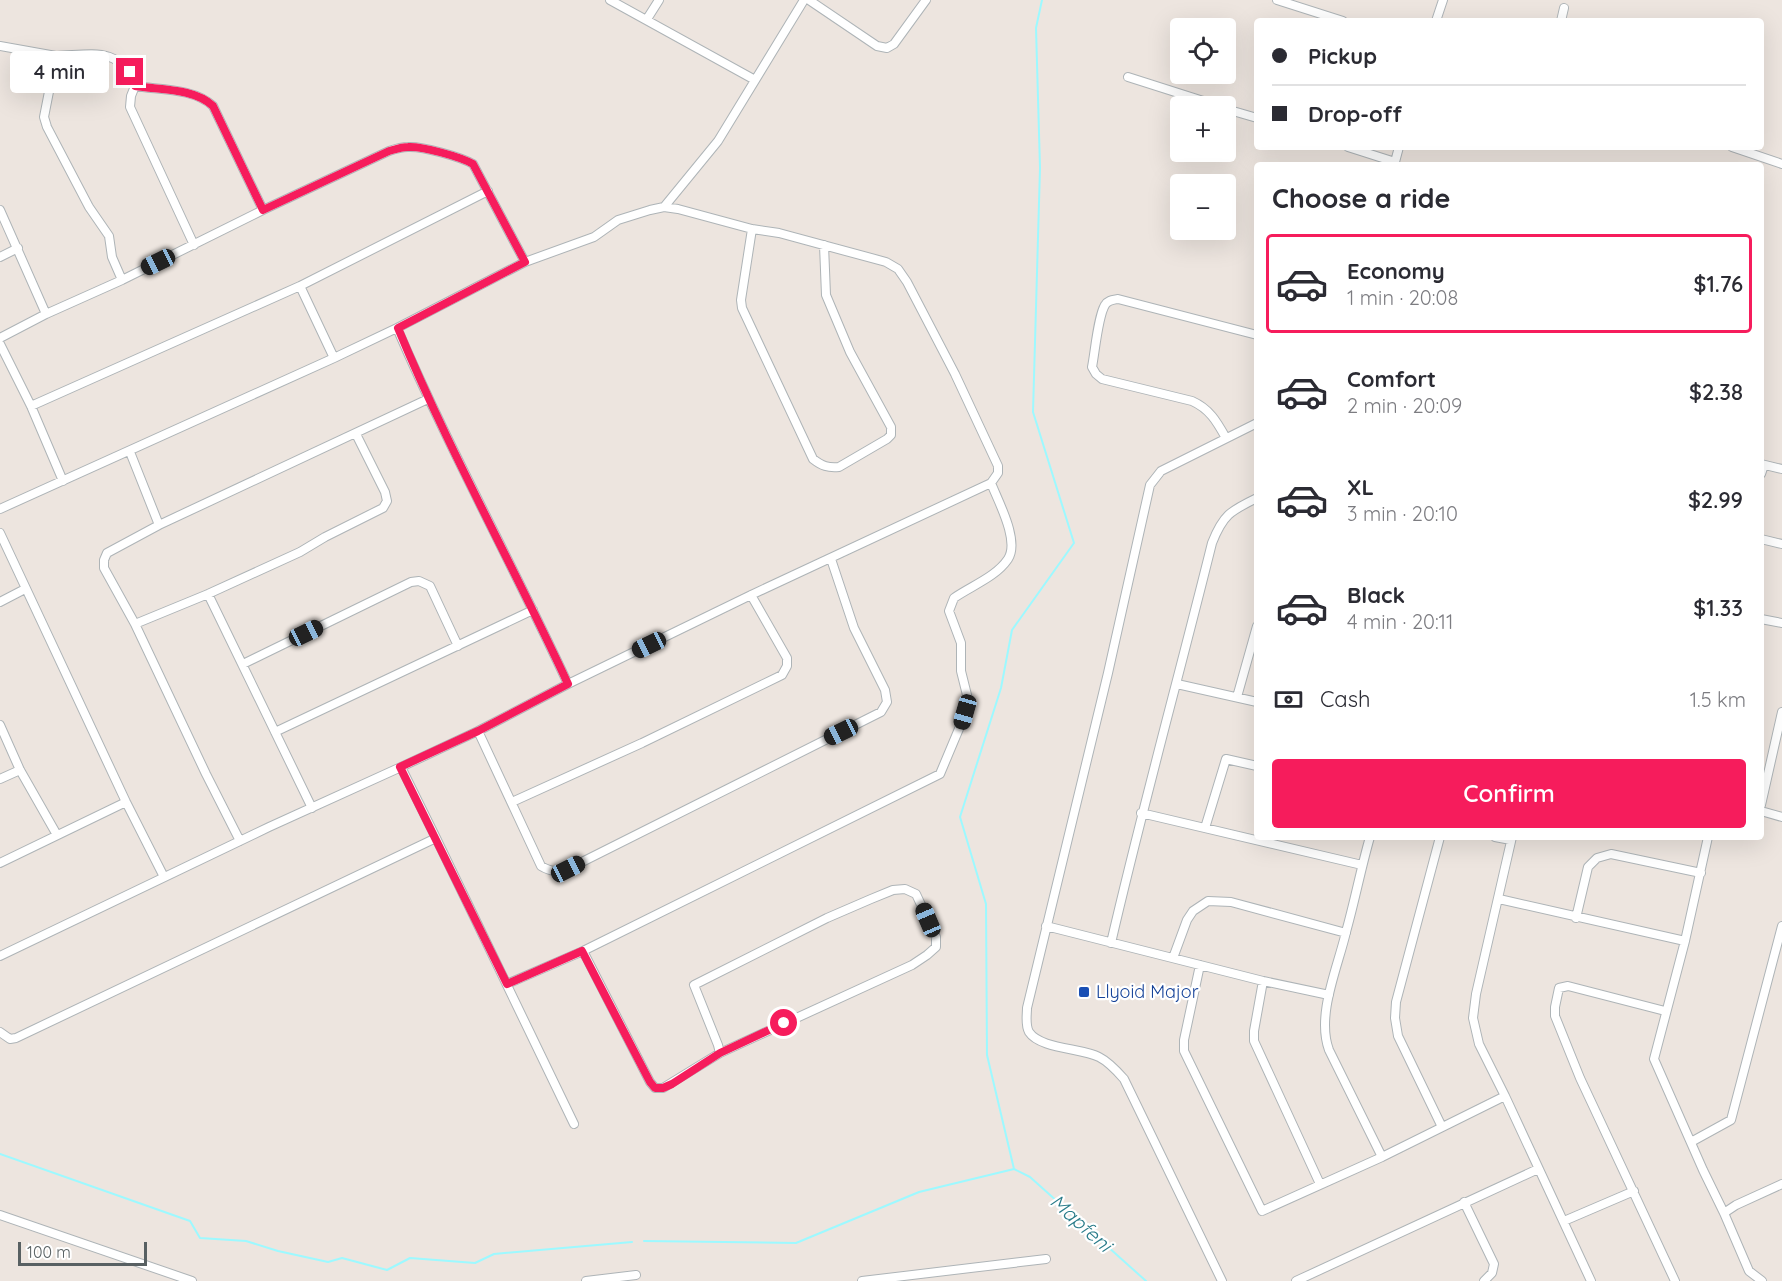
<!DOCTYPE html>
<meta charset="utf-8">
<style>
body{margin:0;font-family:Quicksand,sans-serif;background:#f7f7f7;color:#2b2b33;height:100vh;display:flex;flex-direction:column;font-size:22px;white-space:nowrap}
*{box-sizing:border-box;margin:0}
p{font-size:20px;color:#7c7c81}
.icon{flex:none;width:33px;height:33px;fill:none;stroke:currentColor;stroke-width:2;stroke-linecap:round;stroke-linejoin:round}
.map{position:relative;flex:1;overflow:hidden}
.side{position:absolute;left:1254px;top:162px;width:510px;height:678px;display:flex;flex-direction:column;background:#fff;border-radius:6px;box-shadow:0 6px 24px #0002}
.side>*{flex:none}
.hud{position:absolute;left:1254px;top:18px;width:510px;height:132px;border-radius:6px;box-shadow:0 6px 24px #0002;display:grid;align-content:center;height:132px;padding:0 18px;background:#fff}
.controls{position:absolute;left:1170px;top:18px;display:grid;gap:12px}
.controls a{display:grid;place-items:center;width:66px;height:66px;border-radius:6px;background:#fff;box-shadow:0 6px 24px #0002;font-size:30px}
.scale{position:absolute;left:18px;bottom:15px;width:129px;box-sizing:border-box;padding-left:6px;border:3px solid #586062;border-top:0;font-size:16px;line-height:21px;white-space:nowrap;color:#586062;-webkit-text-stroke:4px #fff;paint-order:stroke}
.end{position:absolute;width:27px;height:27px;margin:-14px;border:8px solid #f61c5c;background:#fff;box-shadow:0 0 0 3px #fff}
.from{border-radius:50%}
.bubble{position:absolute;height:42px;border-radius:6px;background:#fff;box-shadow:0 6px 24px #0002;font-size:20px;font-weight:600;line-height:42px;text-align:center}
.car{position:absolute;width:18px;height:36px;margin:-18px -9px;border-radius:8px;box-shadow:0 0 4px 2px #0007;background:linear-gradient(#222 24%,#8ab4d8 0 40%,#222 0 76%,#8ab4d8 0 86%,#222 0)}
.hud b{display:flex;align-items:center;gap:21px;height:57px;font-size:22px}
.hud b+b{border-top:2px solid #e1e1e2}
.hud i{width:15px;height:15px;background:#2b2b33}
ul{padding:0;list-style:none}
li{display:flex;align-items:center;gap:18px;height:99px;margin:0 12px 9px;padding:0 6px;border:3px solid transparent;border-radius:6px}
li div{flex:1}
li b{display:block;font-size:22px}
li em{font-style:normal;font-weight:600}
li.current{border-color:#f61c5c}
li>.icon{width:54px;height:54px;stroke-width:1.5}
h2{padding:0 18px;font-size:27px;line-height:72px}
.pay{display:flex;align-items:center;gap:15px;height:66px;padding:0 18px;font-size:22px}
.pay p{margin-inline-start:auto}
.button{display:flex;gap:12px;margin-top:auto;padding:12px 18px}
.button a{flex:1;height:69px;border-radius:6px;background:#f61c5c;color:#fff;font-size:24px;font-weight:600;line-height:69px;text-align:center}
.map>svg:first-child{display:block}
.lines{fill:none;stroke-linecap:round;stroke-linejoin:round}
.stream{stroke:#9df9ff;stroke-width:2}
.minor-casing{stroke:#aeb4b7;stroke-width:10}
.minor{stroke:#fff;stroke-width:8}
.route{stroke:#f61c5c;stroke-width:8}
.transit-dot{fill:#1a4fb4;stroke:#fff;stroke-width:2}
.labels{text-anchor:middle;stroke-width:4.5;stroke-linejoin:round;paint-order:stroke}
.transit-label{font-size:18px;fill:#164399;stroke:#fff;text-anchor:start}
.water-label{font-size:20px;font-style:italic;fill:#2a7c8a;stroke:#fff}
</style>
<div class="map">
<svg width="1782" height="1281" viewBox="0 0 1782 1281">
<rect width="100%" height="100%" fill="#ede5df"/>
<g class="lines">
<path class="stream" d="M0,1154l190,67 10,17 46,3 32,10 50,11 14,-4 45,12 23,-12 65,5 19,-9 138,-12
M1014,1169l-27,-114 -1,-151 -26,-87 41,-129 11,-58 62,-87 -41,-131 7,-244 -4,-140 6,-28
M1014,1169l16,8 116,104
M644,1241l152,2 123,-51 95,-23"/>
<defs>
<path id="minor" d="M610,0l145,80
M809,0l68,46 10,2 7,-4 32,-44
M1277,0l66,21
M647,19l12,-19
M1436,21l7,-21
M1561,21l3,-13
M0,46l56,10
M1128,77l91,29
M1226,109l31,9
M1348,147l47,15 4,-15
M1732,147l50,17
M664,207l54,-66 86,-141
M0,210l46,104
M752,229l-11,71 1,8 71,151c9,7 15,9 26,8l48,-28 4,-4v-8l-41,-75 -24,-57 -2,-50
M194,245l-64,-138 1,-11 4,-10c25,4 59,2 78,20l50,104
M0,257l18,-9
M122,280l-10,-23 -3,-21 -20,-29 -42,-80 -3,-10 12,-61c35,-1 64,-11 79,30
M300,286l34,72
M0,338l46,-24 76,-34 141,-70 126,-59c6,-2 13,-4 19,-4 14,-1 53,10 65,17l52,98
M0,344l31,62 32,75
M31,406l269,-120 188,-95
M1226,438c-9,-16 -16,-29 -34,-37l-90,-22 -6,-5 -4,-7c3,-15 6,-51 13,-62 3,-5 8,-5 13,-6l139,36
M130,452l29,73 269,-126
M1761,464l21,5
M1761,474l3,-9
M0,509l334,-151 63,-30 128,-66 69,-25 24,-17 32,-10 14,-3 14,2 74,20 27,4 107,29 12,7 9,13 48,92 43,92v7l-7,10 -240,112 -183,89c-55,-119 -119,-235 -171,-356
M159,525l-52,28 -3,7v8l31,56 73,-30 92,-42 25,-15 58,-29 4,-7 -2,-9 -29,-58
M0,533l126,269 38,75
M1761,539l21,5
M208,594l104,214
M0,602l25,-13
M1761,619l21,4
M135,624l71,150 34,67
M243,664l168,-82 8,-1 11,5 28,60
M1177,684l80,18
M1237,697l20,-71
M0,725l20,45 37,65
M478,731l63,135c10,6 16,6 27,3l313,-157 6,-10 -2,-12 -31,-62 -23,-69
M275,732l258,-122
M401,767l77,-36 90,-47
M0,779l20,-9
M512,802l130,-59 140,-68 5,-9v-8l-36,-63
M1761,805l21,-93
M1761,811l21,6
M1141,813l221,52
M1205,828l21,-69 31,7
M1370,837c-9,31 -15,63 -24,95 -8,35 -30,83 -17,118l53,107
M1440,837l-44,165 -1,16 3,18 44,91
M1495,837l16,3
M1512,837l-36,157 -3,24 6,26 26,52 86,185
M1708,837l-23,104 -31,118 49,111 21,43 25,58 13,10
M436,838l138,286
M0,863l126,-61
M1499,899l186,42
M1576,918l12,-51 9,-9 14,-4 90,19
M1046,926l217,55 66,14
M1111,943c31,-134 68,-267 101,-400 11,-28 18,-32 45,-45
M583,951l67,131 5,6h8l57,-35 -2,-8 -24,-60 133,-67 44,-19 22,-9 12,-1 11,5 20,43v10l-9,8 -15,10 -192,88
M0,956l269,-129 132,-60 35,71 -420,200 -6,1 -10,-7
M1173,958l14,-38 6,-9 15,-10 23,1 115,31
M1200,965l-16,75v11l78,160 120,-54 123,-61
M1263,981l-9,50v10l66,143
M507,984l76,-33 357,-177 21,-50 7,-25 -7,-28v-28l-12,-32 5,-13c17,-12 42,-21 54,-39 12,-18 -10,-58 -17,-76
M1665,1011l-97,-25 -9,2 -4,19v9l25,62 95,203
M1691,1142l40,-22 51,-194
M1464,1202l30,62 -2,9 -8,8
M1724,1213l12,-8 46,-21
M0,1215l192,66
M1564,1221l70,-30
M586,1281l50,-6
M862,1281l184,-22
M1222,1281l-98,-202c-7,-8 -15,-17 -25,-22 -17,-9 -59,-8 -70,-25 -4,-7 -2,-17 -2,-24l81,-335 42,-188 11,-14 96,-48
M1296,1281l242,-112"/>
</defs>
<use href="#minor" class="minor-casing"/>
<use href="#minor" class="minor"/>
</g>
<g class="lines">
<path class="route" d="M130,72l5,14c25,4 59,2 78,20l50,104 126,-59c7,-2 13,-4 19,-4 14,-1 53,10 65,17l52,98 -127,66c50,121 115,237 170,356l-90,47 -78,36 107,217 75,-33 68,131 5,6h8l9,-4 48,-31 64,-30"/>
</g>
<rect class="transit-dot" x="1078" y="986" width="12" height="12" rx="3"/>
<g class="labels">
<g class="transit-label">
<text x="1096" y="998">Llyoid Major</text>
</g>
<g class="water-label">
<text transform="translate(1081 1223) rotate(42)" y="7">Mapfeni</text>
</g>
</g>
</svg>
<div class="controls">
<a><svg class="icon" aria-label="locate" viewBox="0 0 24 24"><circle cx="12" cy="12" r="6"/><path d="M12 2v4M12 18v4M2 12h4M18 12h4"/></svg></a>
<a>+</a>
<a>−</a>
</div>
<div class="scale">100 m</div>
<i class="end from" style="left:784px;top:1023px"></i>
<i class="end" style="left:130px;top:72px"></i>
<div class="bubble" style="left:10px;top:51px;width:99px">4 min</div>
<i class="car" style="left:158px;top:262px;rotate:244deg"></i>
<i class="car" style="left:306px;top:633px;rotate:64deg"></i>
<i class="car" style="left:649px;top:645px;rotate:244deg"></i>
<i class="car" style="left:965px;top:712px;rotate:196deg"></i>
<i class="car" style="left:841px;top:732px;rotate:244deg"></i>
<i class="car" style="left:568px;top:869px;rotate:63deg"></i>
<i class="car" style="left:928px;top:920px;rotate:337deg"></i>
<div class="hud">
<b><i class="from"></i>Pickup</b>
<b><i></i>Drop-off</b>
</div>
<section class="side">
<h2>Choose a ride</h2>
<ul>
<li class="current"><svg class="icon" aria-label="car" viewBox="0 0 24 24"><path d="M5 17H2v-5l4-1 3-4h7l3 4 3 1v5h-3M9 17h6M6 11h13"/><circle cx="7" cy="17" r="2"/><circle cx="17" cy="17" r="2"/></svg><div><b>Economy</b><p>1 min · 20:08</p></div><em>$1.76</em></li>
<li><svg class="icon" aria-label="car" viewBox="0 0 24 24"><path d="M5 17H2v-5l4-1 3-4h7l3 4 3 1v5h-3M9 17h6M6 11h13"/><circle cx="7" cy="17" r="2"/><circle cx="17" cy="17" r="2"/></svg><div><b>Comfort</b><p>2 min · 20:09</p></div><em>$2.38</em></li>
<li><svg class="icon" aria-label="car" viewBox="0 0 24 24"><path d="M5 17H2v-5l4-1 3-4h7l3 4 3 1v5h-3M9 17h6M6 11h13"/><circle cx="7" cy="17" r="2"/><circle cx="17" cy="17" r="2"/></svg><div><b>XL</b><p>3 min · 20:10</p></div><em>$2.99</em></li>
<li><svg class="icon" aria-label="car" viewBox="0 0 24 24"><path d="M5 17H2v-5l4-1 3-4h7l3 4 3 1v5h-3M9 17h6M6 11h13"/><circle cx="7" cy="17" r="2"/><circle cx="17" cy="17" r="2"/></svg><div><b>Black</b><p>4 min · 20:11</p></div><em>$1.33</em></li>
</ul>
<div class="pay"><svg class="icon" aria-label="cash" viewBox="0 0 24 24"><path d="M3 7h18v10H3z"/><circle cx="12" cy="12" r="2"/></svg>Cash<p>1.5 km</p></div>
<div class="button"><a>Confirm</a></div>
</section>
</div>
